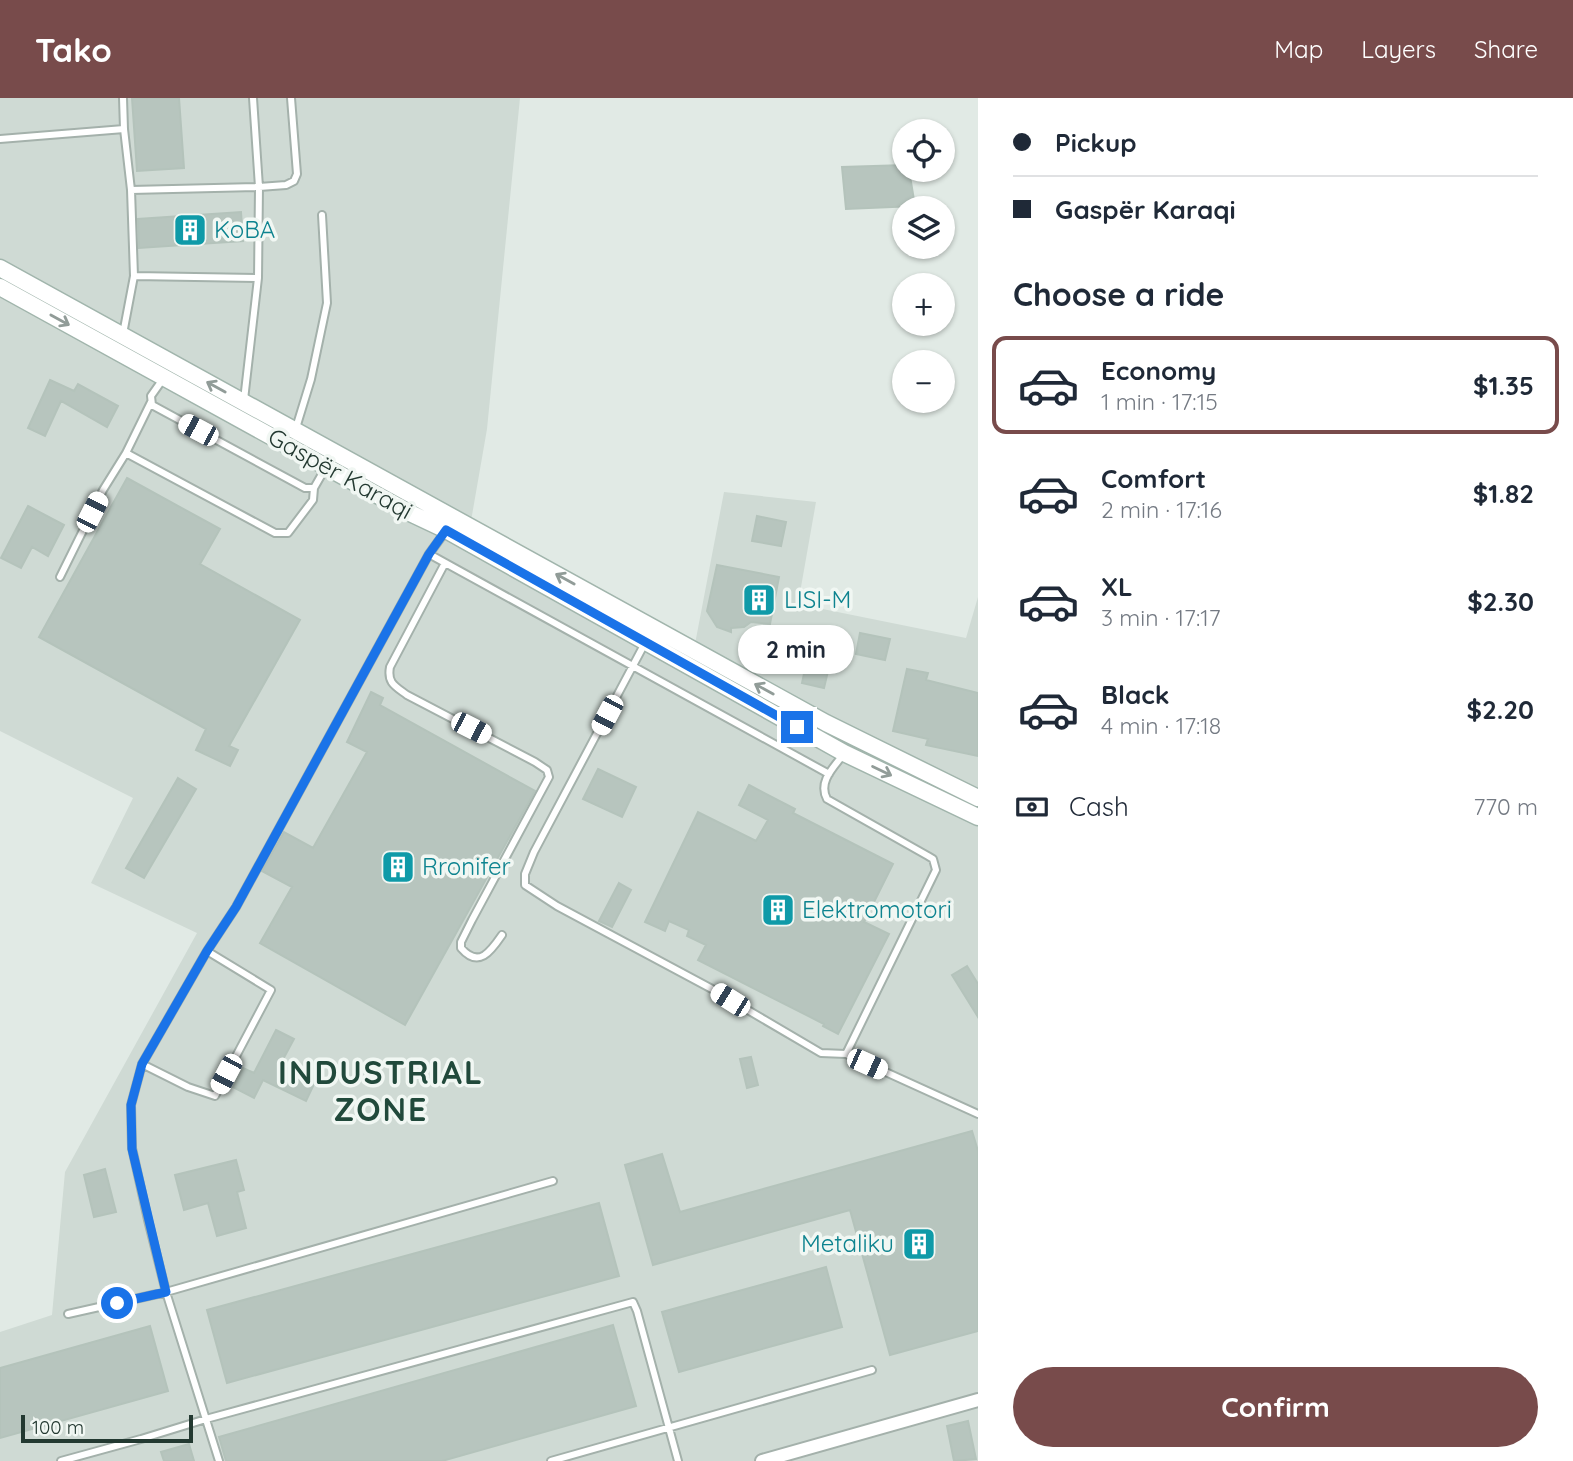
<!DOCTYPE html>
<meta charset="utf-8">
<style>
body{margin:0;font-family:Quicksand,sans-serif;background:#f2f2f3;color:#1f2937;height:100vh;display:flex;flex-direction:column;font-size:26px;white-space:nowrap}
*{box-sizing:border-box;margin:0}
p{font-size:23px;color:#747a83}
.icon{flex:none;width:38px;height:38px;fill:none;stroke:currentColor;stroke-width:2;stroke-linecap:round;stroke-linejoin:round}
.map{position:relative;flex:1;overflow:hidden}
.side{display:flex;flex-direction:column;background:#fff;width:595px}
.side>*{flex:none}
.hud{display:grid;align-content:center;height:154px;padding:0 35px;background:#fff}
.tools{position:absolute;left:892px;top:21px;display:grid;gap:14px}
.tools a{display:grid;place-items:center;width:63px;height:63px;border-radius:50%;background:#fff;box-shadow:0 2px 5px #0004;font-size:35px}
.scale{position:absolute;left:21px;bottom:18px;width:172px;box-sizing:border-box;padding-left:7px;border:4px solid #233931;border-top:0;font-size:19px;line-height:24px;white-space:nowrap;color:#233931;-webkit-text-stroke:5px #f1f7f3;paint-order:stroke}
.end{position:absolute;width:32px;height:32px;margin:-16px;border:9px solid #1a73e8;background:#fff;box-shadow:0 0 0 4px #fff}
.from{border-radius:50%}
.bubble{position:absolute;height:49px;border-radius:24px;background:#fff;box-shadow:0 2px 5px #0004;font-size:23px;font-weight:700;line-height:49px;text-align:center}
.car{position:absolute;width:21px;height:42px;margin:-21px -10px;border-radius:9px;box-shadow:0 0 5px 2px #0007;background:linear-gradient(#fff 24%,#345 0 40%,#fff 0 76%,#345 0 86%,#fff 0)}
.hud b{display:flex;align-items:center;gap:24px;height:66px;font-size:26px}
.hud b+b{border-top:2px solid #e0e1e3}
.hud i{width:18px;height:18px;background:#1f2937}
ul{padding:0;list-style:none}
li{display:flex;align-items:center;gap:21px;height:98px;margin:0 14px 10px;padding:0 21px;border:4px solid transparent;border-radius:14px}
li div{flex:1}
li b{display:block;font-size:26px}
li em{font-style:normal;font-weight:700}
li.active{border-color:#784b4b}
li>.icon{width:63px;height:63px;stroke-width:1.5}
h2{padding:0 35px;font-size:32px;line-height:84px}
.pay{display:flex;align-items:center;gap:18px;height:77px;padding:0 35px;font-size:26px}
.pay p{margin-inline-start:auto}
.primary-button{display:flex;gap:14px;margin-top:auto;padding:14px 35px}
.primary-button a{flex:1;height:80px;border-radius:42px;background:#784b4b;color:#fff;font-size:28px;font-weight:700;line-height:80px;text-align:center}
header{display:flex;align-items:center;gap:42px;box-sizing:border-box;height:98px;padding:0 35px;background:#784b4b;color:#fff}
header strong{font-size:33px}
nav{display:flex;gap:38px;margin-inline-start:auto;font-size:24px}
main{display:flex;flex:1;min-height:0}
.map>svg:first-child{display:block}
.built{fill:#cfdad4}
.building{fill:#b7c5be;stroke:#b4c3bb;stroke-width:2}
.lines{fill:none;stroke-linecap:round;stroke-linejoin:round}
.service-casing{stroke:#a4b1ab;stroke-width:10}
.minor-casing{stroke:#a4b1ab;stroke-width:16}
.secondary-casing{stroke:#a1b5ac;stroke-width:19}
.service{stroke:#fff;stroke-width:6}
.minor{stroke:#fff;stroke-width:12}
.secondary{stroke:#fff;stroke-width:16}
.oneway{stroke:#919c98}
.route{stroke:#1a73e8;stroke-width:9}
.labels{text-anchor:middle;stroke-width:7;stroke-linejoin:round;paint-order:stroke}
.culture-label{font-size:24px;fill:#0d838f;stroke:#f1f7f3;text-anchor:start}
.street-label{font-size:24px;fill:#233931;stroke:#f1f7f3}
.district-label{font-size:32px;font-weight:bold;letter-spacing:2px;fill:#21493b;stroke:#f1f7f3}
</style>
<header>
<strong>Tako</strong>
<nav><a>Map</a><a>Layers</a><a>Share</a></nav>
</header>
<main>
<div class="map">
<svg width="978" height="1363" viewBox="0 0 978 1363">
<rect width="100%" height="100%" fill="#e1eae5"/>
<path class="built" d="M0,0h520l-33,331 -16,92 224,123 29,-152 92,10 -18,102 168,34 12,-41v864h-978v-129l52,-17 13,-143 132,-239 -106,-50 42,-85 -133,-67z"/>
<path class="building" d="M132,0h47l5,70 -47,3z
M905,67v5h4l6,36 -69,3 -4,-42z
M241,114l2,29 -104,7 -1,-29z
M50,282l24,11 4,-7 40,22 -11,21 -46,-26 -16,35 -17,-8z
M127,380l93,51 -20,35 100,56 -71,126 9,4 -8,16 -34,-16 10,-21 -167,-92z
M28,408l36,19 -16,31 -16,-9 -11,21 -20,-10z
M757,418l29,6 -5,24 -29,-5z
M717,467l62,12 -9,47 -19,-2 -7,5 -13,1v4l-14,-5 -10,-16z
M813,534l23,5 -12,51 -22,-5z
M860,535l30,6 -5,21 -29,-6z
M907,571l21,4 -2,7 52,13v63l-52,-11 2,-6 -35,-8z
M371,594l12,6 -3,7 155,86 -130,234 -145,-82 32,-56 -30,-16 22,-39 29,16 54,-96 -20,-10z
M598,671l38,18 -14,30 -39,-18z
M178,680l18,11 -52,89 -18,-10z
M749,687l46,24 -2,4 100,51 -29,58 25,12 -51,100 -15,-8 1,-2 -126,-64 8,-15 -19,-9 2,-6 -20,-9 -4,10 -20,-9 53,-110 58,29 12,-21 -29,-15z
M619,785l12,7 -19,37 -13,-6z
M967,868l11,18v33l-26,-42z
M276,932l18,9 -14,26 35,17 -9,19 -43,-21 -9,18 -21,-11 10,-19 11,5z
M751,959l7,28 -11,3 -7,-29z
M972,1033l6,20v180l-88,24 -40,-145 -197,55 -28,-100 37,-11 18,58z
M236,1062l8,30 -7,2 9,36 -29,8 -9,-33 -24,7 -9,-35z
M105,1071l11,43 -22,5 -10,-42z
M599,1105l20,73 -392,107 -20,-73z
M826,1169l16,60 -163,45 -17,-60z
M613,1227l23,81 -194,55h-216l-7,-24z
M150,1228l18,65 -168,47v-70z
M968,1323l8,38 -22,2 -7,-35z
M189,1346l5,17h-30l-3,-9z"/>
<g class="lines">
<defs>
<path id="service" d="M0,41l124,-10 -1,-31
M131,92l128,-3 -6,-89
M134,178l124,2
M123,236l11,-58 -3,-86 -7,-61
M163,281l-12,17 1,9 153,83h9l12,-21
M244,302l14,-122 1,-91 27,-2 8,-4 3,-7 -6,-76
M296,330l15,-49 16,-76 -5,-88
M126,355l149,80h13l25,-33 1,-12
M429,456l400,220
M445,465l-55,104c-3,16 5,19 17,28l128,67 12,8 2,7 -77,143 -11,22v6c18,21 30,3 41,-13
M60,479l43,-87 23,-37 25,-51
M645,545l-111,209 -9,22v11l32,21 155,83 109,64 25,1 132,60
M843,657c-10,13 -25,27 -16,44l101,57 5,3 3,11 -90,184
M142,966l46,23 27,9 56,-106 -64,-39
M68,1216l98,-22 387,-111
M61,1363l80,-22 65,-20 427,-117 4,9 41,150
M219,1363l-53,-169 -18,-72 -16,-72 -1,-43 11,-41 65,-113 29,-44 193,-353 16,-22
M551,1363l321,-91"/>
<path id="minor" d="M762,1363l216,-61"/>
<path id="secondary" d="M0,170l826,455 152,75
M0,189l410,226 36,17 398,223 134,64"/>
</defs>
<use href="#service" class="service-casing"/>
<use href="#minor" class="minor-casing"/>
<use href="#secondary" class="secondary-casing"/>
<use href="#service" class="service"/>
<use href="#minor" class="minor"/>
<use href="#secondary" class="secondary"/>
</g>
<defs><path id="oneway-shaft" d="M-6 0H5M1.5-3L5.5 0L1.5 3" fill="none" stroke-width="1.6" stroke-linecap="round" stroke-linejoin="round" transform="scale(1.75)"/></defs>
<g class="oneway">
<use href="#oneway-shaft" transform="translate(60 222) rotate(29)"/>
<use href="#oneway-shaft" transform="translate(216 289) rotate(-151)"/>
<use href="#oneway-shaft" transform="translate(565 481) rotate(-151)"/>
<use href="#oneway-shaft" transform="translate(764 591) rotate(-151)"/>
<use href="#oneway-shaft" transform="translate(882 673) rotate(26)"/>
</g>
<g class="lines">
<path class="route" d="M117,1205l49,-11 -34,-143 -1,-44 11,-41 65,-113 29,-44 193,-353 17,-24 351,197"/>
</g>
<defs>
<symbol id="building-square" viewBox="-11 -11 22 22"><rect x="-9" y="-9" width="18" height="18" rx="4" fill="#0f9aa8" stroke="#f1f7f3"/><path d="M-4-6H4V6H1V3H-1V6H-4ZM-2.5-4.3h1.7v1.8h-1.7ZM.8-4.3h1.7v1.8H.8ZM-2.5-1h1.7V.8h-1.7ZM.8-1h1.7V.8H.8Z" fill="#fff"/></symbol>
</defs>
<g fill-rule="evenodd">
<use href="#building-square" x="171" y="113" width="38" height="38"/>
<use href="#building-square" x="740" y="483" width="38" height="38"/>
<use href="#building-square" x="379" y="750" width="38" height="38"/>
<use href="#building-square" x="759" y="793" width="38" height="38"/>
<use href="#building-square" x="900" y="1127" width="38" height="38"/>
</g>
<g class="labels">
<g class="culture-label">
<text x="214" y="140">KoBA</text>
<text x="784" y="510">LISI-M</text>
<text x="422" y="777">Rronifer</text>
<text x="802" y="820">Elektromotori</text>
<text x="894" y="1154" text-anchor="end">Metaliku</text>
</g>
<g class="street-label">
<text transform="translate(340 376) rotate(29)" y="8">Gaspër Karaqi</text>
</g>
<g class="district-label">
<text x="381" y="986">INDUSTRIAL<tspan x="381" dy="37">ZONE</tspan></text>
</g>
</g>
</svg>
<div class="tools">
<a><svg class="icon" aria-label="locate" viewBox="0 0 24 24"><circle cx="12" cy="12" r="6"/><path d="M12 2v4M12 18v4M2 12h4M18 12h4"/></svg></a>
<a><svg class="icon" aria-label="layers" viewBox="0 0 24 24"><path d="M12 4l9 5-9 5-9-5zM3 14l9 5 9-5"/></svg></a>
<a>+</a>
<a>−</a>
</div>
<div class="scale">100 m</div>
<i class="end from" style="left:117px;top:1205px"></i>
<i class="end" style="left:797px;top:629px"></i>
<div class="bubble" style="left:738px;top:527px;width:116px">2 min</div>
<i class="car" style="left:198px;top:332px;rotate:298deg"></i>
<i class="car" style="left:92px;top:414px;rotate:27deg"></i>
<i class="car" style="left:607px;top:617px;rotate:208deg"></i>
<i class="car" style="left:471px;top:630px;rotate:117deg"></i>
<i class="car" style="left:730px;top:902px;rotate:302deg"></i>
<i class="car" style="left:867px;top:966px;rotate:114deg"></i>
<i class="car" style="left:226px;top:976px;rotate:208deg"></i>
</div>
<section class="side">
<div class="hud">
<b><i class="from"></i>Pickup</b>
<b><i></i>Gaspër Karaqi</b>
</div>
<h2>Choose a ride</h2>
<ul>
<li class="active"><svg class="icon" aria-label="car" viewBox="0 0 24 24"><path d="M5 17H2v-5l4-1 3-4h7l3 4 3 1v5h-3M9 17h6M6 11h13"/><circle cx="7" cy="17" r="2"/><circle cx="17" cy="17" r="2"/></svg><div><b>Economy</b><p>1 min · 17:15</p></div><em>$1.35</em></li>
<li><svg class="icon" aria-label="car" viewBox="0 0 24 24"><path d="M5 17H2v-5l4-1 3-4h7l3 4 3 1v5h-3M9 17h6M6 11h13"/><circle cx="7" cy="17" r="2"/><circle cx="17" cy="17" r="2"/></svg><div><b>Comfort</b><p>2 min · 17:16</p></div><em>$1.82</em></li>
<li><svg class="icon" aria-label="car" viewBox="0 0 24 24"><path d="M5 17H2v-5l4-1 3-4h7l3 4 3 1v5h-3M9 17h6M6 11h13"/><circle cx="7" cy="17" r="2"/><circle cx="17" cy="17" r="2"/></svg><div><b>XL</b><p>3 min · 17:17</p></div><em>$2.30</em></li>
<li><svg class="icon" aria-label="car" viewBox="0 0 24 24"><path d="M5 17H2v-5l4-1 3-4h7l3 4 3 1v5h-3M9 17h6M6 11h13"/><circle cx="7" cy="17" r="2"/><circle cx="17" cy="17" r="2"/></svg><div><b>Black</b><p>4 min · 17:18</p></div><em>$2.20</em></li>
</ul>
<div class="pay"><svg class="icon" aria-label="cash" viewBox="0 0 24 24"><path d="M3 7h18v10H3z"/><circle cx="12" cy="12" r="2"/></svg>Cash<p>770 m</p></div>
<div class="primary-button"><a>Confirm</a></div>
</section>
</main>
